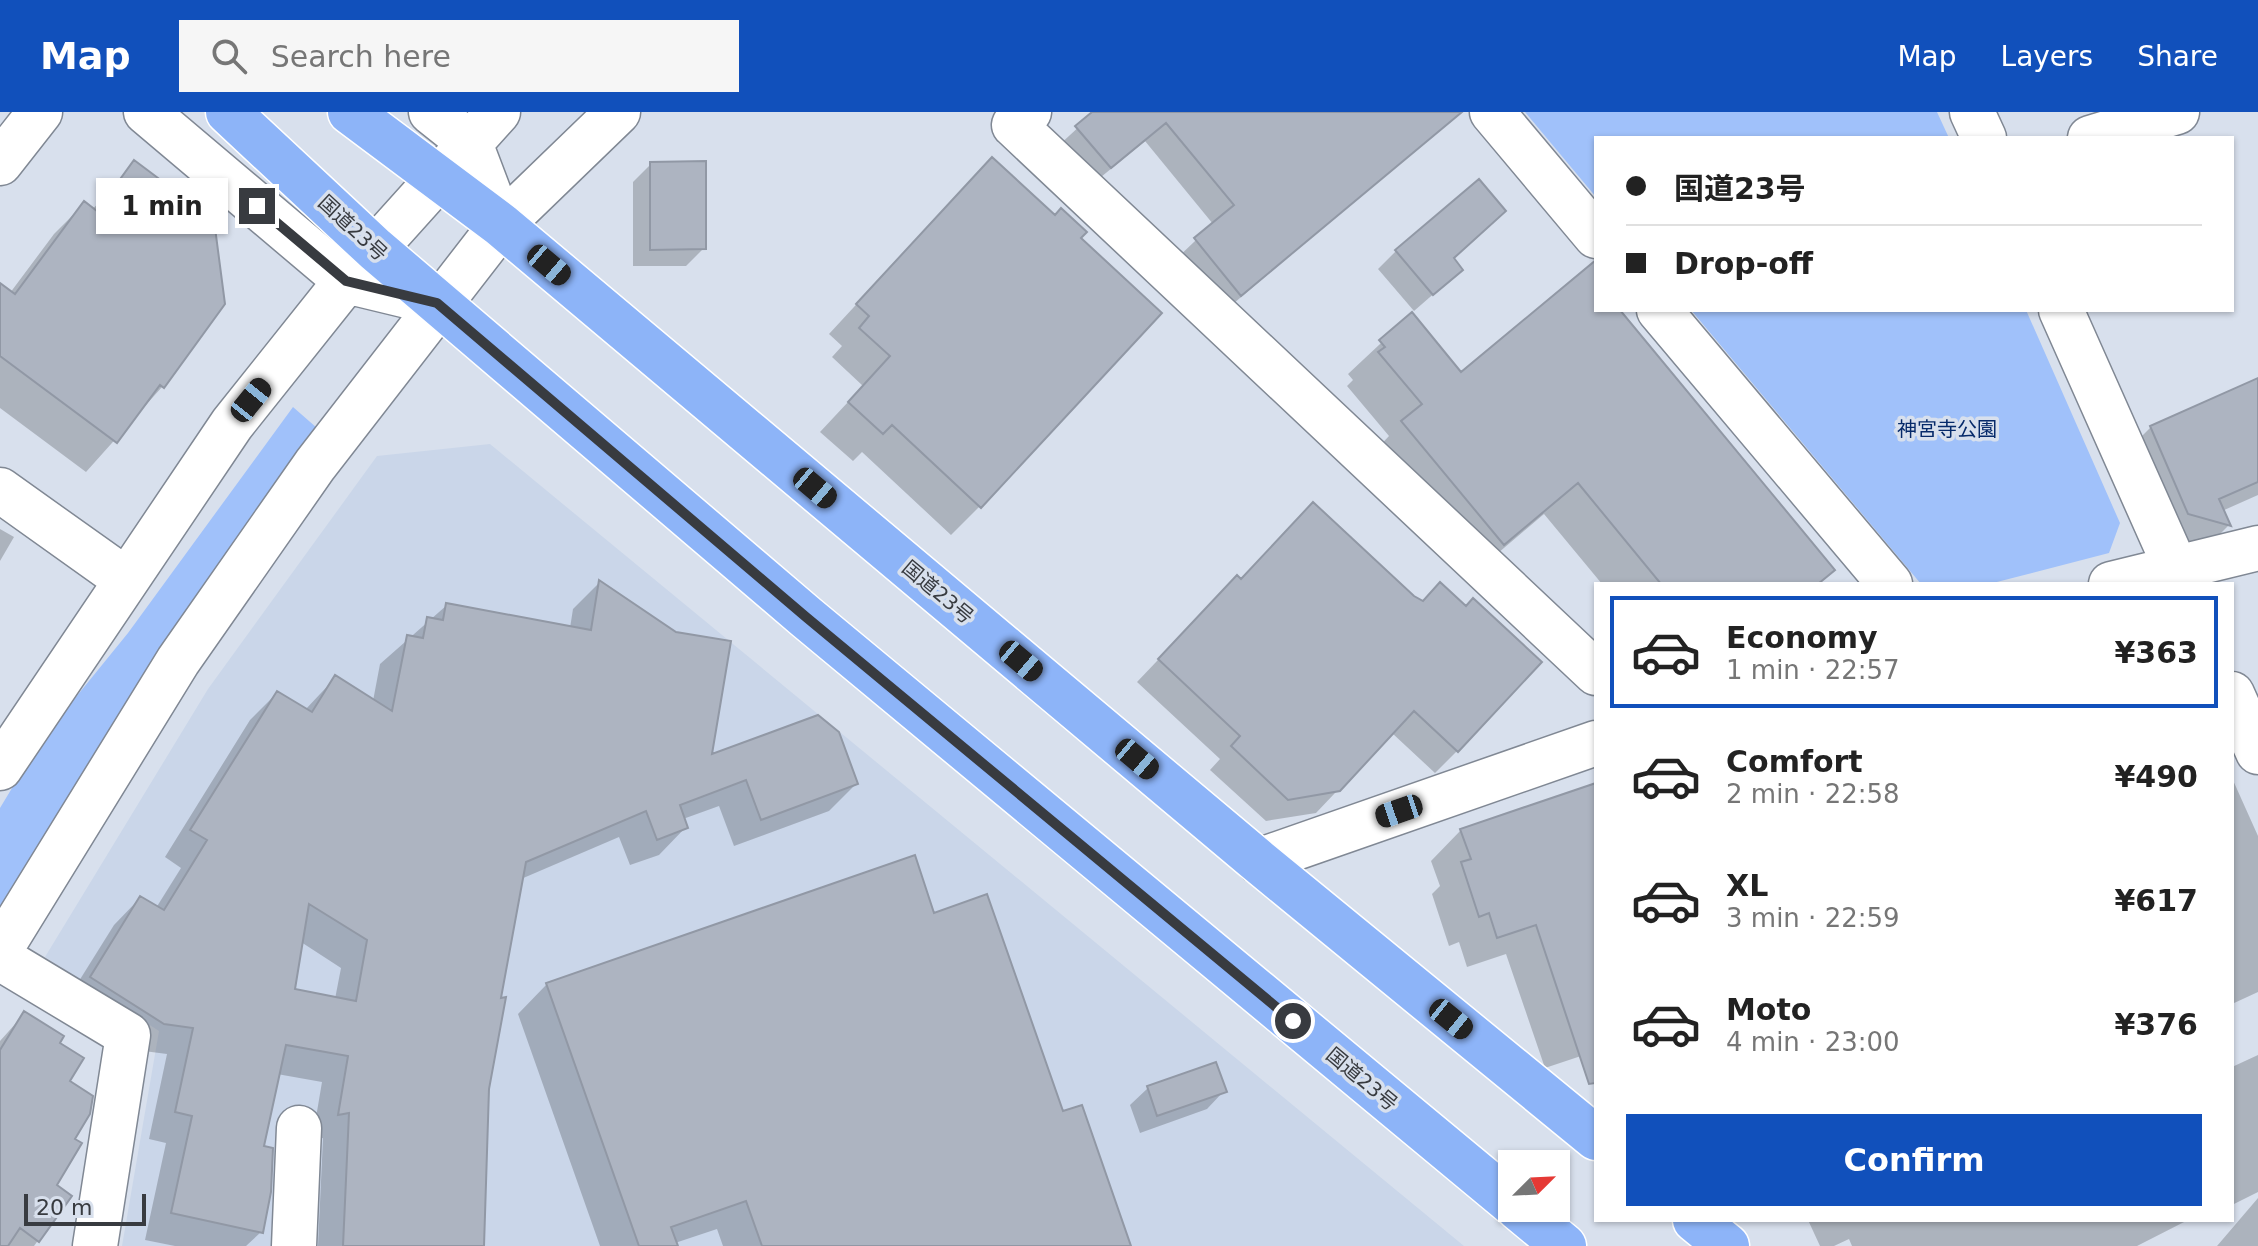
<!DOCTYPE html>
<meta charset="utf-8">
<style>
body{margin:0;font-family:"DejaVu Sans","Noto Sans JP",sans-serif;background:#f6f6f6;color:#222;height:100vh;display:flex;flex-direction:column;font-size:30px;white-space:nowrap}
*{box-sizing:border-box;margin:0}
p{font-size:26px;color:#767676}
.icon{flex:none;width:44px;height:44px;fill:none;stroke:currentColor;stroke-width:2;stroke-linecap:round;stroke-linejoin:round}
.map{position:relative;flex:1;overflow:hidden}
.panel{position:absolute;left:1594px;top:470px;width:640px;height:640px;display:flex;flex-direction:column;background:#fff;border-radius:0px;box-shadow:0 2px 6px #0004}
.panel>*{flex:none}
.guide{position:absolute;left:1594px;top:24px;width:640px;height:176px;border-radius:0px;box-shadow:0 2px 6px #0004;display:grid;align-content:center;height:176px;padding:0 32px;background:#fff}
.needle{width:52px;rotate:66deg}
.buttons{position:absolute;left:1498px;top:1038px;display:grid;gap:16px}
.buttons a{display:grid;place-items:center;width:72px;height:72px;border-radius:0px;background:#fff;box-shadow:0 2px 6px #0004;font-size:40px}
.scale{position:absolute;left:24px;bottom:20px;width:122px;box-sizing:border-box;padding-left:8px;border:4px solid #383b40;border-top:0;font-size:22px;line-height:28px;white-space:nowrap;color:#383b40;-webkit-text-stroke:6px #d8e0ed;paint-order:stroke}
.end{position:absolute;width:36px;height:36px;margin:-18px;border:10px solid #383b40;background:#fff;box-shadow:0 0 0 4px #fff}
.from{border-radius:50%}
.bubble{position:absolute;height:56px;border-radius:0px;background:#fff;box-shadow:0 2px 6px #0004;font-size:26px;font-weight:700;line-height:56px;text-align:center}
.car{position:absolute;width:24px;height:48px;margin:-24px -12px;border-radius:10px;box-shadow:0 0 6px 2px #0007;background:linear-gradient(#222 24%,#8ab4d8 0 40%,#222 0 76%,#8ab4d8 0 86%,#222 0)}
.guide b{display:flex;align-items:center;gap:28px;height:76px;font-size:30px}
.guide b+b{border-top:2px solid #e0e0e0}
.guide i{width:20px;height:20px;background:#222}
ul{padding:14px 0 0;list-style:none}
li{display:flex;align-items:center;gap:24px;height:112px;margin:0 16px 12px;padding:0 16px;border:4px solid transparent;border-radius:0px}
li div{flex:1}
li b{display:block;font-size:30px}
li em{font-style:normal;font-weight:700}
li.selected{border-color:#1150bb}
li>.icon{width:72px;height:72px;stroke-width:1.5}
.action{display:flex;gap:16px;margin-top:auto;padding:16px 32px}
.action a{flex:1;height:92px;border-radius:0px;background:#1150bb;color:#fff;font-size:32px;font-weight:700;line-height:92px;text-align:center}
header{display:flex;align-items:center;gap:48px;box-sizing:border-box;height:112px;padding:0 40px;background:#1150bb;color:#fff}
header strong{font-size:38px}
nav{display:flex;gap:44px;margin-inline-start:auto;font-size:28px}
.search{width:560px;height:72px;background:#f6f6f6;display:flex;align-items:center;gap:20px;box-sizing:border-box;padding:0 28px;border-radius:0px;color:#767676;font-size:30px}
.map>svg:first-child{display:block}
.built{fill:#cad6e9}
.green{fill:#a0c1fa}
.shadow{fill:#0003;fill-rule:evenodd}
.building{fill:#adb4c1;stroke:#9198a5;stroke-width:2;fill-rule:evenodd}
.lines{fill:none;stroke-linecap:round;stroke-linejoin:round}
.minor-casing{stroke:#808894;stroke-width:47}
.highway-casing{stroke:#fff;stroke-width:47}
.minor{stroke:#fff;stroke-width:44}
.highway{stroke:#8db4f8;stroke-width:44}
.route{stroke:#383b40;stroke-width:10}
.labels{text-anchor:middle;stroke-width:7;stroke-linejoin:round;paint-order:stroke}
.street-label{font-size:20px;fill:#383b40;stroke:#d8e0ed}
.park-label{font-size:20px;fill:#062a6a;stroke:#d8e0ed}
</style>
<header>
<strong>Map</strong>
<div class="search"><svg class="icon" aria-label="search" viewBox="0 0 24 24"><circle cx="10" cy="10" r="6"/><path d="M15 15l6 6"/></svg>Search here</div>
<nav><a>Map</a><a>Layers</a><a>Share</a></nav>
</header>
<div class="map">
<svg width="2258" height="1134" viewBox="0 0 2258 1134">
<rect width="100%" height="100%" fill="#d8e0ed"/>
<path class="built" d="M490,332l974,802h-1342l37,-215 -114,-74 163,-268 169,-233z"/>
<path class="green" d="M1525,0h412l12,26h-353v59z
M1691,198h335l94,213 -11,30 -120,31h-68z
M293,295l24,21 -317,482v-102l41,-68 87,-107z"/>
<path class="shadow" d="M1095,0h333l13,15 -221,188 -45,-55 38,-36 -68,-83 -55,45 -33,-39z
M134,51l28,224 -76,85 -86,-64v-120l10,5 44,-59 30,-30 8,6z
M651,52l53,84 -18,18h-53v-84z
M963,77l115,49 -98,268 -29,29 -89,-83 -9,9 -33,-29 43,-46 -31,-29 10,-11 -13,-12z
M1492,109l-40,39 9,10 -47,41 -36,-42 18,-18z
M1596,173v25h21l201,274h-216l-58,-70 -73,62 -100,-121 18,-19 -42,-50 6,-6 -5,-6 63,-59 49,60z
M2258,268v115l-36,16 7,14 -26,26 -40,-11 -38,-87 26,-26z
M0,417l14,8 -14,24z
M1240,469l173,16 10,6 34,148 -22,22 -43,-40 -76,80 -50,8 -56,-51 10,-11 -83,-77 78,-82z
M599,471l110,174 147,27 -27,27 -95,35 -15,-40 -36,13 3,8 -27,28 -29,10 -11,-28 -98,42 -23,122 -11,87 -6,158h-163l5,-108 -11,3 10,-59 -45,-8 -15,73 -1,85 -15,14h-71l-30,-6 21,-97 -17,-4 18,-85 -31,-4 -72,-45 50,-80 26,-27 16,10 25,-40 -16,-11 85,-137 27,-27 28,17 31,-33 37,24 7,-37 67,-59 123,23 3,-19zM301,830l40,26 -6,31 -42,-8z
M2232,666l26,58v156l-26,12z
M1596,673v266l-51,17 -39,-114 -39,13 -8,-25 -10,4 -17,-52 8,-8 -9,-25 30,-31z
M933,803l128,199 68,132h-406l-6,-17 -42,14v3h-75l-82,-232 29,-30z
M25,901l32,31 10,38 5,58 -17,45 15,11 -36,50h-34v-205z
M2258,943v137l-26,13v-138z
M1148,976l76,3 -17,18 -67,24 -10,-28z
M2258,1086v48h-41z
M1808,1108h380l-51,26h-285l-3,-7 -15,7h-14z"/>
<path class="building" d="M1092,0h370l-221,184 -47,-58 40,-33 -68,-82 -55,45 -36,-42z
M992,45l63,58 6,-7 26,24 -6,6 81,75 -181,195 -89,-83 -9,9 -35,-32 42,-46 -31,-28 10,-12 -13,-12z
M134,48l80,60 11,84 -61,84 -4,-3 -43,58 -117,-87v-73l15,11 69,-93 13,10z
M706,49v88l-56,1v-88z
M1479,67l27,32 -52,47 9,12 -30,25 -38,-45z
M1596,148v50h24l215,260 -17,14h-157l-83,-101 -74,62 -103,-124 21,-17 -44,-52 7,-5 -6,-7 33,-28 49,60z
M2258,266v104l-39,17 12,27 -43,-12 -38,-88z
M1313,390l101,94 9,5 17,-19 26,24 7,-8 69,64 -84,90 -44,-41 -74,80 -52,9 -57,-54 9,-10 -82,-77 79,-84 4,4z
M599,468l77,52 55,9 -19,113 106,-39 21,17 19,52 -97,36 -15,-40 -66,25 8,23 -31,12 -11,-29 -120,51 -25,136 5,-1 -17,92 -5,157h-141l6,-133 -11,2 10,-59 -62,-11 -22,101 9,2 -2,44 -8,41 -92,-20 21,-97 -17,-4 18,-84 -29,-4 -74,-47 50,-81 24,14 43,-70 -17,-10 87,-139 35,21 23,-37 57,36 15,-76 16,3 4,-21 16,3 3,-17 145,27zM309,792l58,36 -11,61 -61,-12z
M1596,671v300l-7,1 -53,-159 -39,13 -8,-25 -10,4 -18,-55 10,-3 -11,-30z
M915,743l19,58 53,-19 76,217 19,-6 49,141h-369l-16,-45 -75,26 7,19h-39l-93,-263z
M24,899l40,25 -4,7 24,15 -14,23 23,15 -3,18 -15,25 7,4 -25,42 15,11 -33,46 -19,-14 -12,18h-8v-196z
M1216,950l11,30 -70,24 -10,-30z"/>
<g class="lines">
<defs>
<path id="minor" d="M146,0l200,169 91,22
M431,0l39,31 31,82
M1029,0l-15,13 582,548
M1492,0l104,124
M1972,0l12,26
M2090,26l87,-26
M0,51l40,-51
M1659,198l231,274
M2061,198l122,274
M0,378l125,89
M2111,472l147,-36
M2232,582l26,58
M0,656l232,-344 114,-143 152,-169
M1258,749l338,-118
M0,838l178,-289 137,-196 186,-240 117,-113
M0,846l128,77 -33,211
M294,1134l5,-118"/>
<path id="highway" d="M228,0l147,137 431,368 706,586
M350,0l151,113 757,636 338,277
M1518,1096l46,38
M1695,1108l32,26"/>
</defs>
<use href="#minor" class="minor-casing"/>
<use href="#highway" class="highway-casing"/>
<use href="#minor" class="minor"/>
<use href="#highway" class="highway"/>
</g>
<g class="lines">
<path class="route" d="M257,94l89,75 91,22 369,314 487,404"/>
</g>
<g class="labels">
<g class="street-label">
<text transform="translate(353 116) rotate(43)" y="7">国道23号</text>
<text transform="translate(938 480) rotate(40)" y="7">国道23号</text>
<text transform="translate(1362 967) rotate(40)" y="7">国道23号</text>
</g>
<g class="park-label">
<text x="1947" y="324">神宮寺公園</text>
</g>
</g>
</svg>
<div class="buttons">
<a><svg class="needle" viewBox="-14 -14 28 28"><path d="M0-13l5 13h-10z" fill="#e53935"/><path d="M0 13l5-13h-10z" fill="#767676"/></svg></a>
</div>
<div class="scale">20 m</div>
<i class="end from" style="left:1293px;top:909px"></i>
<i class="end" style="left:257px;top:94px"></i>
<div class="bubble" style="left:96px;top:66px;width:132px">1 min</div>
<i class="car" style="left:549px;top:153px;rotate:130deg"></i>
<i class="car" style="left:251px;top:288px;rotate:39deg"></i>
<i class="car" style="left:815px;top:376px;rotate:130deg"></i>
<i class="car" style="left:1021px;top:549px;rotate:130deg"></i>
<i class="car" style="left:1137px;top:647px;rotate:130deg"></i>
<i class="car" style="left:1399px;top:699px;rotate:251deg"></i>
<i class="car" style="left:1451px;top:907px;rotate:129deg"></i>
<div class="guide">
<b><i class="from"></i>国道23号</b>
<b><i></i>Drop-off</b>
</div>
<section class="panel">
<ul>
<li class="selected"><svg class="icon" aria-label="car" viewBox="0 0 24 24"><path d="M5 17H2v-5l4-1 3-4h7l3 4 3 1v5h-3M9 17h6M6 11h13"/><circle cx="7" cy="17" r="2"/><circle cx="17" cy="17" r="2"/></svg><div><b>Economy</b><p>1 min · 22:57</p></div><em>¥363</em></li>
<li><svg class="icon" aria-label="car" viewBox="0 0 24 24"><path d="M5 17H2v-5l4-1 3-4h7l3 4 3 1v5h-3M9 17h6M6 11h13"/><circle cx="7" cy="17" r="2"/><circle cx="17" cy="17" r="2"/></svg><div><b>Comfort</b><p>2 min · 22:58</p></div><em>¥490</em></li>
<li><svg class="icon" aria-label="car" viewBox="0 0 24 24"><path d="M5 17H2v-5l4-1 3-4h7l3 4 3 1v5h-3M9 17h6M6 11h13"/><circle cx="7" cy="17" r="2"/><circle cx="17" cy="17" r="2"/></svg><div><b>XL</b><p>3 min · 22:59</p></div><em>¥617</em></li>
<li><svg class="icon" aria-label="car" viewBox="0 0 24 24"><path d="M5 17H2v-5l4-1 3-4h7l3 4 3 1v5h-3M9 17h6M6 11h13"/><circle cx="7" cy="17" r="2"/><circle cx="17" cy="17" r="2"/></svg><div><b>Moto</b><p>4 min · 23:00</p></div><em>¥376</em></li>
</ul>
<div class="action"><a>Confirm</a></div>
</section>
</div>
